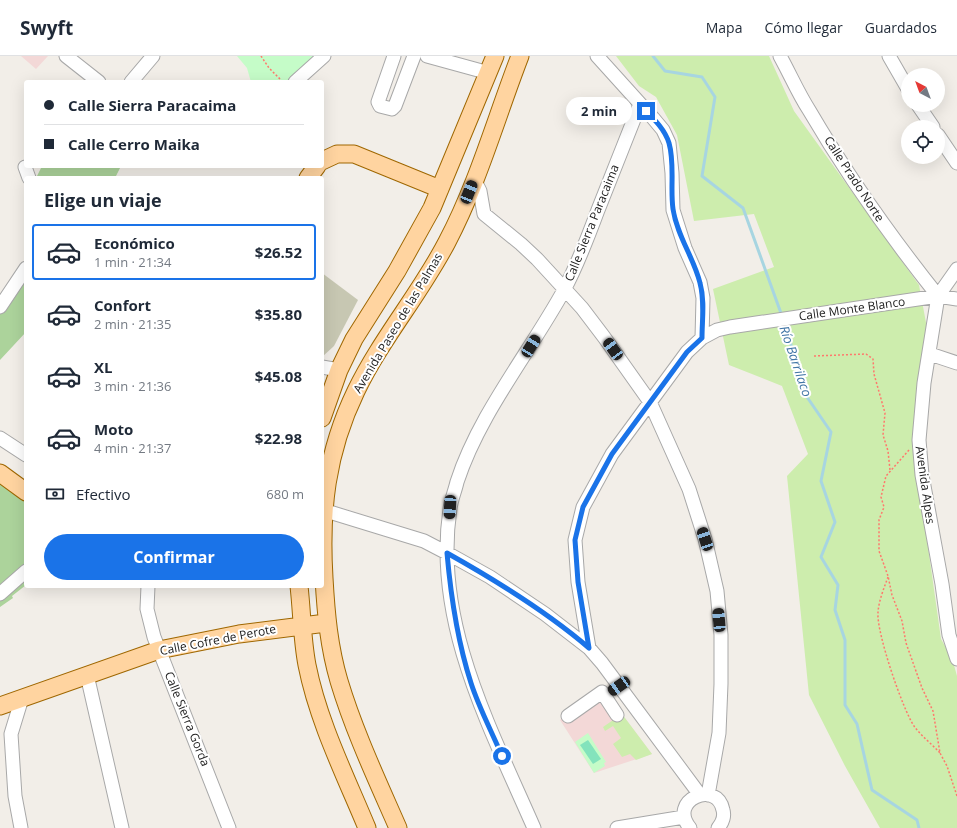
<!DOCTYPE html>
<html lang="es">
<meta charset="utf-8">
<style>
body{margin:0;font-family:"Open Sans",sans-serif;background:#f2f2f3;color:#1f2937;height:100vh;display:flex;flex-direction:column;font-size:15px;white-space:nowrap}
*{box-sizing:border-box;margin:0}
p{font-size:13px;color:#747a83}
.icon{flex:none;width:22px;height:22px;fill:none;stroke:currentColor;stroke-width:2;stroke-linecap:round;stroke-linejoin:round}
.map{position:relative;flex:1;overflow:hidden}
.details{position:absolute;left:24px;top:120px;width:300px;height:412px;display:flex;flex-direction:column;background:#fff;border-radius:4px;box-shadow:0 4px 16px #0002}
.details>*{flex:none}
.banner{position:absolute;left:24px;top:24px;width:300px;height:88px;border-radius:4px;box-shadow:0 4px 16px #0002;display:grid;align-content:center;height:88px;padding:0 20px;background:#fff}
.needle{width:26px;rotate:319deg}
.fabs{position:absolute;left:901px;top:12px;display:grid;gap:8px}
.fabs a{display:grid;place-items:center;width:44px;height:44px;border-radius:50%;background:#fff;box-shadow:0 4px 16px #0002;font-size:20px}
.end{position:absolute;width:18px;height:18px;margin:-9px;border:5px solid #1a73e8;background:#fff;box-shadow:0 0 0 2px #fff}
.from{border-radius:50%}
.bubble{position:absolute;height:28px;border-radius:14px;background:#fff;box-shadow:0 4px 16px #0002;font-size:13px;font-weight:700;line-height:28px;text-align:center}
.car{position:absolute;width:12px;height:24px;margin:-12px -6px;border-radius:5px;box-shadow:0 0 3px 1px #0007;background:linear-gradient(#222 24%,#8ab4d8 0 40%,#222 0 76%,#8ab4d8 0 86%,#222 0)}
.banner b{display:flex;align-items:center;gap:14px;height:38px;font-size:15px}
.banner b+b{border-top:1px solid #e0e1e3}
.banner i{width:10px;height:10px;background:#1f2937}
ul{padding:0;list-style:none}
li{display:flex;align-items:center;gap:12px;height:56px;margin:0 8px 6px;padding:0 12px;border:2px solid transparent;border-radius:4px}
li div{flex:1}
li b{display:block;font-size:15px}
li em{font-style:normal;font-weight:700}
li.active{border-color:#1a73e8}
li>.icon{width:36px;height:36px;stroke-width:1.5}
h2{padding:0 20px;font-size:18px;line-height:48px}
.pay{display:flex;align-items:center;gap:10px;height:44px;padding:0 20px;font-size:15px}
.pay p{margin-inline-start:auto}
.primary-button{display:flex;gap:8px;margin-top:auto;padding:8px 20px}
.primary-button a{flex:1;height:46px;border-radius:24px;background:#1a73e8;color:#fff;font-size:16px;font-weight:700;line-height:46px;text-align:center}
header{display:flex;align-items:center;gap:24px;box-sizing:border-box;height:56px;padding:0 20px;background:#fff;border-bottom:1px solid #e0e1e3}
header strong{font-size:19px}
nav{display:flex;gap:22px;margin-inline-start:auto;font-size:14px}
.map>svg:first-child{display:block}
.commercial{fill:#f3d8d7}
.construction{fill:#c7c7b2}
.grass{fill:#cdedad}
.forest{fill:#acd39b}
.park{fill:#c5fcc8}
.pitch{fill:#83e3bc}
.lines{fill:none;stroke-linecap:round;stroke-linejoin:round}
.stream{stroke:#a7d5e1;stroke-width:3}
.minor-casing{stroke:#a8a8a8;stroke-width:15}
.major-casing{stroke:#9f6700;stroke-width:19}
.path{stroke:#ff786c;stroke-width:1.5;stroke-dasharray:2 2;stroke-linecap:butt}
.minor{stroke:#fff;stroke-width:13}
.major{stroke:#ffd4a0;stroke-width:17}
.route{stroke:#1a73e8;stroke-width:5}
.labels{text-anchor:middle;stroke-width:4;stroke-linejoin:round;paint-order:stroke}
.street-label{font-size:12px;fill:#212121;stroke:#fff}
.water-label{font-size:13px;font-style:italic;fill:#4276a6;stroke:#fff}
</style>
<header>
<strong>Swyft</strong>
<nav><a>Mapa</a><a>Cómo llegar</a><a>Guardados</a></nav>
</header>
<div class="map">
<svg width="957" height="772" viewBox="0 0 957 772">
<rect width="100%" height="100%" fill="#f2eee8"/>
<path class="commercial" d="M21,0h27l-12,13z
M603,633l49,65 -58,19 -34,-53z"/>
<path class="construction" d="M322,217l36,27 -24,46 -12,11z"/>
<path class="grass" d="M616,0h153l25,55 125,174 8,43 -9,148 23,163 11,19 5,18v152h-77l-35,-62 -36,-71 -22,-219 21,-22 -26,-68 -53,-21 -16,-76 61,-22 -20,-53 -60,7 -17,-86 -21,-38 -17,-11z
M622,658l30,40 -16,6 -6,-6 -8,3 -9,-13 8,-6 -8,-12 -8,5 -2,-4z"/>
<path class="forest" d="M42,110h79l-6,12h-79z
M26,216v60l-26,28v-49z
M0,425l26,15v89l-14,11 1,2 -13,9z"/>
<path class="park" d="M237,0h79l-29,26h-17l-1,-2 -2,2h-16l-4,-14z
M588,677l18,29 -2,1 1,3 -11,7 -19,-31z"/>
<path class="pitch" d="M588,684l13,19 -8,5 -13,-19z"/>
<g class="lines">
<path class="stream" d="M653,0l12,15 37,6 13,20 -13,79 41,32 39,108
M784,266l23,75 24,35 -10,49 14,41 -14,35 17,28 -3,25 10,30v65l12,19 15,66 45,30 2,8"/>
<defs>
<path id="minor" d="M66,0l33,26
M394,0l-16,46 2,4 12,3 3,-3 19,-50
M427,0l62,17
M597,0l56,62 10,12 6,13 3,30 1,37 12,38 15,34 3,16 -1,40
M780,0c10,18 18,37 29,54 38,65 82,127 129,186
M889,0l19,33
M131,26l22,-26
M295,26l29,-26
M918,49l15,22
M938,79l19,28
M25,111l4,11
M474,123l6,12 4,23 37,30 16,15 45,49 22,29 46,65 39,87 16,50 12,52 4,44v49l-2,49 -11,62
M957,213l-19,27 -14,87 -5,57 3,35 20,109 7,51 8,24
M0,251l26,-39
M930,298l27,9
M322,311l17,3
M0,382l26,17
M323,454l101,31 23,12 43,24 55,37 44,34 13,15 98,132
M148,530l-1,23 7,28 75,191
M0,538l26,-23
M589,592l-11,-66 -3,-42 8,-33 29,-53 75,-102 15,-14 15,-8 13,-3 208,-31 19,3
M87,619l35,153
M568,660l34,-24 15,23
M21,772l-6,-32 -4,-62 11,-36
M534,772c-44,-101 -101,-206 -84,-319 1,-9 5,-18 7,-27 22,-68 73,-130 107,-192 14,-26 24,-53 34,-80 14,-35 28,-71 42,-106
M617,772l67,-11
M690,772c-23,-28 27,-49 33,-18 2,7 -1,13 -5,18"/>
<path id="major" d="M322,105l15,-7h17l86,35
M308,122l9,-12
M322,362l17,-48 15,-31 43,-68 35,-63 63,-152
M0,417l26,19
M299,530c3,26 3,53 8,79 11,56 38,110 60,163
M0,650l159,-56 80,-16 87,-11
M398,772c-21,-48 -44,-97 -59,-147 -10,-34 -13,-67 -15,-103 -4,-67 2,-125 32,-187 25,-52 64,-97 91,-149 31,-59 49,-124 73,-186"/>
</defs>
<use href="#minor" class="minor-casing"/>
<use href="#major" class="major-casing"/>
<path class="path" d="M261,0l8,12 14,14
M814,300l52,-2 7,5 1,15 11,39 -2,22 5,16 2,19
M909,394l-23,26 -5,21 3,10 -5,13v31l9,25 4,19 10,26 4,22 16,45 11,23 7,42 7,13 10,30
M888,521c-4,11 -9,23 -10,35 -2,20 25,98 36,114 7,10 18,18 26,27"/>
<use href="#minor" class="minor"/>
<use href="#major" class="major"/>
</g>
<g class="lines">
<path class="route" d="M502,700c-10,-24 -23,-48 -31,-73 -14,-43 -20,-85 -24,-130 50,28 99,58 142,95l-11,-66 -3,-42 8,-33 29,-53 75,-102 15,-14c0,-18 3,-37 -2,-55 -6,-25 -23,-47 -27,-74 -3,-21 2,-45 -4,-66 -4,-13 -14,-23 -23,-32"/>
</g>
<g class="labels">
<g class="street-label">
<text transform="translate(854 123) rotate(57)" y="4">Calle Prado Norte</text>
<text transform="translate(592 167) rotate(-68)" y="4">Calle Sierra Paracaima</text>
<text transform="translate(852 253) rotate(-8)" y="4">Calle Monte Blanco</text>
<text transform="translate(398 267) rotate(-59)" y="4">Avenida Paseo de las Palmas</text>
<text transform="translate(925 429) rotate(82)" y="4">Avenida Alpes</text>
<text transform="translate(218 584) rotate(-11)" y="4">Calle Cofre de Perote</text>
<text transform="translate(187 663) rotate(68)" y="4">Calle Sierra Gorda</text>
</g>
<g class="water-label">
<text transform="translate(796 305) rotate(71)" y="5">Río Barrilaco</text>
</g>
</g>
</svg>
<div class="fabs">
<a><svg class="needle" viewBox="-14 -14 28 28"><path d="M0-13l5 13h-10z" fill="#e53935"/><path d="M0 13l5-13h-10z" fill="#747a83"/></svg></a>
<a><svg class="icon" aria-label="locate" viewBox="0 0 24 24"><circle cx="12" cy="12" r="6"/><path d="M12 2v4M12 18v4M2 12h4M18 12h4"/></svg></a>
</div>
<i class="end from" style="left:502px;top:700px"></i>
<i class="end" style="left:646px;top:55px"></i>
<div class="bubble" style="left:566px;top:41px;width:66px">2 min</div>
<i class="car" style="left:469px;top:136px;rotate:22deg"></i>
<i class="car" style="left:531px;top:290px;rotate:32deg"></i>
<i class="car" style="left:613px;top:293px;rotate:324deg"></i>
<i class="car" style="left:450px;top:451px;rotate:183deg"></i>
<i class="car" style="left:705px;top:483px;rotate:342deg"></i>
<i class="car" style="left:719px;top:564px;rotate:355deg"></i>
<i class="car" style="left:619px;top:630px;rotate:236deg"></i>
<div class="banner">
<b><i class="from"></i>Calle Sierra Paracaima</b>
<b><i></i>Calle Cerro Maika</b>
</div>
<section class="details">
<h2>Elige un viaje</h2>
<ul>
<li class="active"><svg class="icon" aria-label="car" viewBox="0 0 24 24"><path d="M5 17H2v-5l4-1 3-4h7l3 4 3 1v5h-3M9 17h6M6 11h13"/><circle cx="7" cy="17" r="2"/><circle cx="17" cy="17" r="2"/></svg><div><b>Económico</b><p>1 min · 21:34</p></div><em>$26.52</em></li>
<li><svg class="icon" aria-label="car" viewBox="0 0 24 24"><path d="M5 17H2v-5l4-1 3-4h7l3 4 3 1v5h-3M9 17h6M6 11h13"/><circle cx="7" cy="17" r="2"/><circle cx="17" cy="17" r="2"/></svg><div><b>Confort</b><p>2 min · 21:35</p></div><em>$35.80</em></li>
<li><svg class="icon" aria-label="car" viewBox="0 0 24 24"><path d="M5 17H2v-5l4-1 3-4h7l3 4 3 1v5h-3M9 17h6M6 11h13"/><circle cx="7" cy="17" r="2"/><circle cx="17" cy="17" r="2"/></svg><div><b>XL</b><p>3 min · 21:36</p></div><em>$45.08</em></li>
<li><svg class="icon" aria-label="car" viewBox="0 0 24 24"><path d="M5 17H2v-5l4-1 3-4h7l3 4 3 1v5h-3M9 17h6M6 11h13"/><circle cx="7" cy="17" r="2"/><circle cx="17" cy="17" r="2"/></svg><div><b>Moto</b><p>4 min · 21:37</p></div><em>$22.98</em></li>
</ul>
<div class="pay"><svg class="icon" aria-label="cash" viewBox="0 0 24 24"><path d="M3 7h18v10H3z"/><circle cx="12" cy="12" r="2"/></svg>Efectivo<p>680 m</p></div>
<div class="primary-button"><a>Confirmar</a></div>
</section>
</div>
